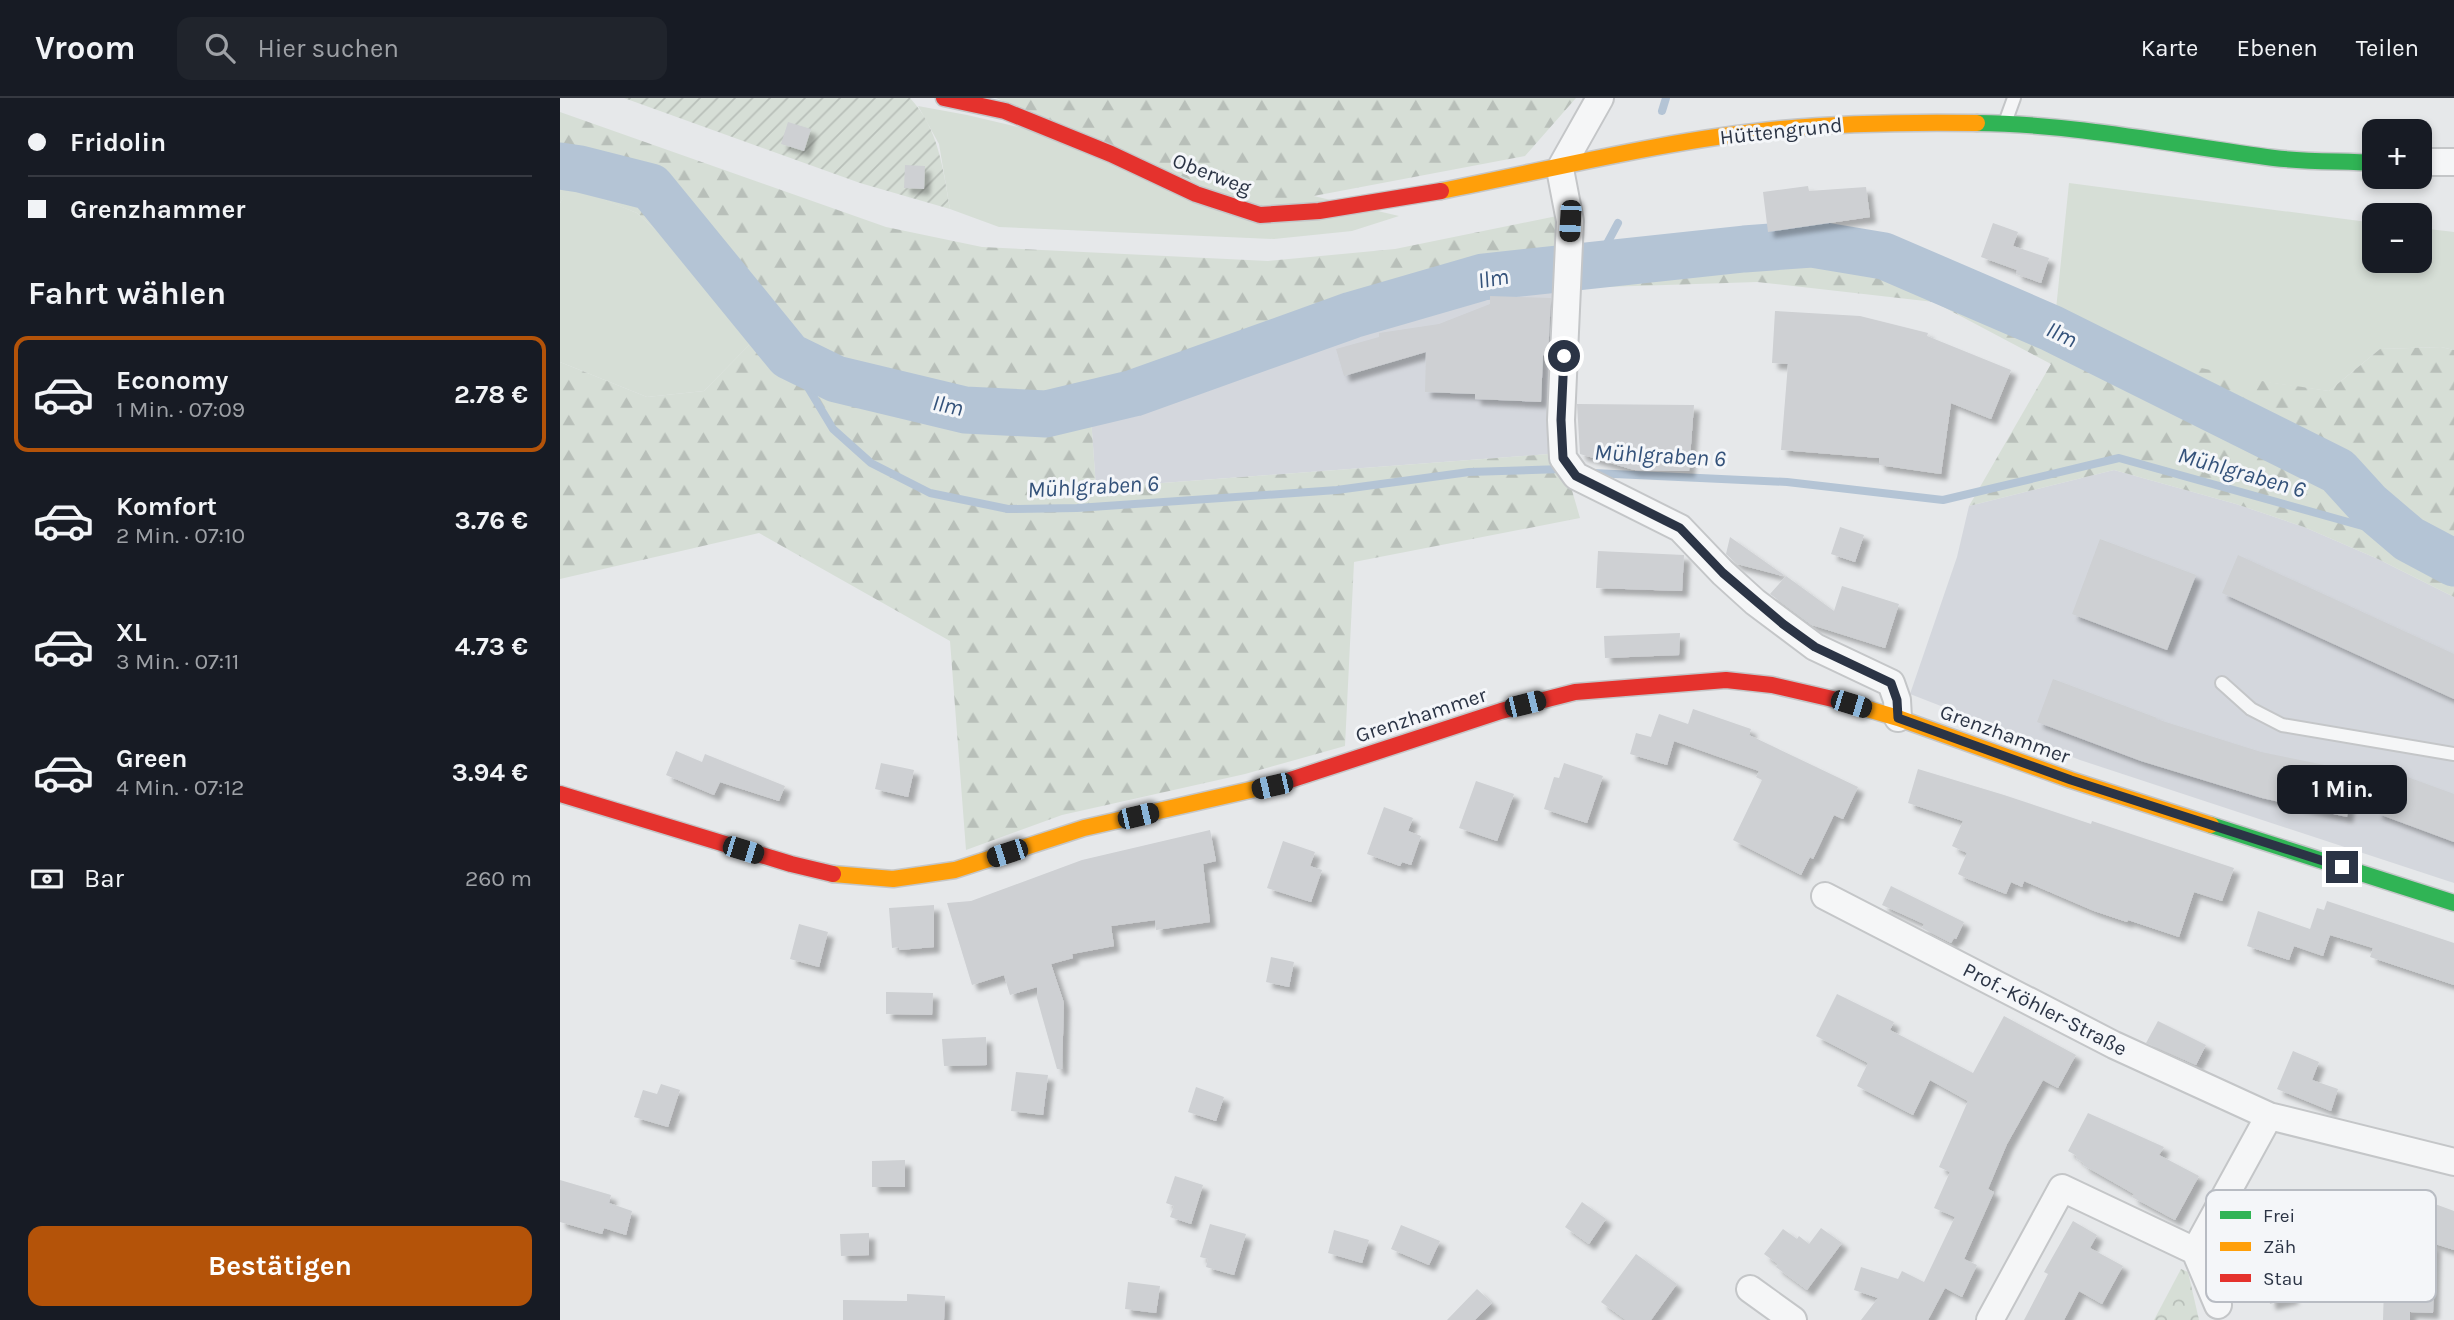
<!DOCTYPE html>
<html lang="de">
<meta charset="utf-8">
<style>
body{margin:0;font-family:Karla,sans-serif;background:#20242c;color:#f1f3f6;height:100vh;display:flex;flex-direction:column;font-size:26px;white-space:nowrap}
*{box-sizing:border-box;margin:0}
p{font-size:23px;color:#9ea1a6}
.icon{flex:none;width:38px;height:38px;fill:none;stroke:currentColor;stroke-width:2;stroke-linecap:round;stroke-linejoin:round}
.map{position:relative;flex:1;overflow:hidden}
.drawer{display:flex;flex-direction:column;background:#171b24;width:560px}
.drawer>*{flex:none}
.banner{display:grid;align-content:center;height:154px;padding:0 28px;background:#171b24}
.buttons{position:absolute;left:1802px;top:21px;display:grid;gap:14px}
.buttons a{display:grid;place-items:center;width:70px;height:70px;border-radius:14px;background:#171b24;box-shadow:0 4px 10px #0003;font-size:35px}
.end{position:absolute;width:32px;height:32px;margin:-16px;border:9px solid #2b3445;background:#fff;box-shadow:0 0 0 4px #fff}
.from{border-radius:50%}
.bubble{position:absolute;height:49px;border-radius:14px;background:#171b24;box-shadow:0 4px 10px #0003;font-size:23px;font-weight:700;line-height:49px;text-align:center}
.car{position:absolute;width:21px;height:42px;margin:-21px -10px;border-radius:9px;box-shadow:0 0 5px 2px #0007;background:linear-gradient(#222 24%,#8ab4d8 0 40%,#222 0 76%,#8ab4d8 0 86%,#222 0)}
.banner b{display:flex;align-items:center;gap:24px;height:66px;font-size:26px}
.banner b+b{border-top:2px solid #363941}
.banner i{width:18px;height:18px;background:#f1f3f6}
ul{padding:0;list-style:none}
li{display:flex;align-items:center;gap:21px;height:116px;margin:0 14px 10px;padding:0 14px;border:4px solid transparent;border-radius:14px}
li div{flex:1}
li b{display:block;font-size:26px}
li em{font-style:normal;font-weight:700}
li.on{border-color:#b45309}
li>.icon{width:63px;height:63px;stroke-width:1.5}
h2{padding:0 28px;font-size:32px;line-height:84px}
.pay{display:flex;align-items:center;gap:18px;height:77px;padding:0 28px;font-size:26px}
.pay p{margin-inline-start:auto}
.action{display:flex;gap:14px;margin-top:auto;padding:14px 28px}
.action a{flex:1;height:80px;border-radius:14px;background:#b45309;color:#fff;font-size:28px;font-weight:700;line-height:80px;text-align:center}
header{display:flex;align-items:center;gap:42px;box-sizing:border-box;height:98px;padding:0 35px;background:#171b24;border-bottom:2px solid #363941}
header strong{font-size:33px}
nav{display:flex;gap:38px;margin-inline-start:auto;font-size:24px}
.search{width:490px;height:63px;background:#20242c;display:flex;align-items:center;gap:18px;box-sizing:border-box;padding:0 24px;border-radius:14px;color:#9ea1a6;font-size:26px}
main{display:flex;flex:1;min-height:0}
.map>svg:first-child{display:block}
.built{fill:#d4d7dd}
.grass{fill:#d6ded6}
.forest{fill:url(#forest-firs)}
.park{fill:url(#park-crowns)}
.garden{fill:url(#garden-furrows)}
.lines{fill:none;stroke-linecap:round;stroke-linejoin:round}
.stream{stroke:#b4c4d5;stroke-width:8}
.river{stroke:#b4c4d5;stroke-width:47}
.building{fill:#ced0d3;filter:url(#shadow)}
.lane-casing{stroke:#c4c6c8;stroke-width:16}
.street-casing{stroke:#c4c6c8;stroke-width:30}
.fast-casing{stroke:#c4c6c8;stroke-width:19}
.slow-casing{stroke:#c4c6c8;stroke-width:19}
.jam-casing{stroke:#c4c6c8;stroke-width:19}
.lane{stroke:#f5f6f7;stroke-width:12}
.street{stroke:#f5f6f7;stroke-width:26}
.fast{stroke:#30b455;stroke-width:16}
.slow{stroke:#ff9f0a;stroke-width:16}
.jam{stroke:#e5322d;stroke-width:16}
.route{stroke:#2b3445;stroke-width:9}
.labels{text-anchor:middle;stroke-width:6;stroke-linejoin:round;paint-order:stroke}
.street-label{font-size:21px;fill:#2b3445;stroke:#f4f6f9}
.water-label{font-size:23px;font-style:italic;fill:#34527a;stroke:#f4f6f9}
.key{fill:#f4f6f9;stroke:#b8bcc3;stroke-width:2}
.key-label{font-size:19px;fill:#2b3445}
</style>
<header>
<strong>Vroom</strong>
<div class="search"><svg class="icon" aria-label="search" viewBox="0 0 24 24"><circle cx="10" cy="10" r="6"/><path d="M15 15l6 6"/></svg>Hier suchen</div>
<nav><a>Karte</a><a>Ebenen</a><a>Teilen</a></nav>
</header>
<main>
<section class="drawer">
<div class="banner">
<b><i class="from"></i>Fridolin</b>
<b><i></i>Grenzhammer</b>
</div>
<h2>Fahrt wählen</h2>
<ul>
<li class="on"><svg class="icon" aria-label="car" viewBox="0 0 24 24"><path d="M5 17H2v-5l4-1 3-4h7l3 4 3 1v5h-3M9 17h6M6 11h13"/><circle cx="7" cy="17" r="2"/><circle cx="17" cy="17" r="2"/></svg><div><b>Economy</b><p>1 Min. · 07:09</p></div><em>2.78 €</em></li>
<li><svg class="icon" aria-label="car" viewBox="0 0 24 24"><path d="M5 17H2v-5l4-1 3-4h7l3 4 3 1v5h-3M9 17h6M6 11h13"/><circle cx="7" cy="17" r="2"/><circle cx="17" cy="17" r="2"/></svg><div><b>Komfort</b><p>2 Min. · 07:10</p></div><em>3.76 €</em></li>
<li><svg class="icon" aria-label="car" viewBox="0 0 24 24"><path d="M5 17H2v-5l4-1 3-4h7l3 4 3 1v5h-3M9 17h6M6 11h13"/><circle cx="7" cy="17" r="2"/><circle cx="17" cy="17" r="2"/></svg><div><b>XL</b><p>3 Min. · 07:11</p></div><em>4.73 €</em></li>
<li><svg class="icon" aria-label="car" viewBox="0 0 24 24"><path d="M5 17H2v-5l4-1 3-4h7l3 4 3 1v5h-3M9 17h6M6 11h13"/><circle cx="7" cy="17" r="2"/><circle cx="17" cy="17" r="2"/></svg><div><b>Green</b><p>4 Min. · 07:12</p></div><em>3.94 €</em></li>
</ul>
<div class="pay"><svg class="icon" aria-label="cash" viewBox="0 0 24 24"><path d="M3 7h18v10H3z"/><circle cx="12" cy="12" r="2"/></svg>Bar<p>260 m</p></div>
<div class="action"><a>Bestätigen</a></div>
</section>
<div class="map">
<svg width="1894" height="1222" viewBox="0 0 1894 1222">
<defs>
<pattern id="forest-firs" width="22" height="20" patternUnits="userSpaceOnUse" patternTransform="scale(1.75)"><rect width="22" height="20" fill="#d6ded6"/><path d="M5 1l3.5 6h-7zM16 11l3.5 6h-7z" fill="#b8bfb9"/></pattern>
<pattern id="park-crowns" width="20" height="18" patternUnits="userSpaceOnUse" patternTransform="scale(1.75)"><rect width="20" height="18" fill="#d6ded6"/><path d="M2 6a3 3 0 1 1 6 0M12 15a3 3 0 1 1 6 0" fill="none" stroke="#b8bfb9"/></pattern>
<pattern id="garden-furrows" width="10" height="10" patternUnits="userSpaceOnUse" patternTransform="scale(1.75)"><rect width="10" height="10" fill="#d6ded6"/><path d="M-1 1l2-2M0 10L10 0M9 11l2-2" fill="none" stroke="#b8bfb9"/></pattern>
<filter id="shadow"><feDropShadow dx="6" dy="6" stdDeviation="2" flood-color="#0004"/></filter>
</defs>
<rect width="100%" height="100%" fill="#e6e8ea"/>
<path class="built" d="M922,169l75,16 -8,171 -453,34 -5,-70 265,-92z
M1554,372l122,34 68,23 74,32 76,38v286l-374,-123 -170,-66 47,-137 12,-51z"/>
<path class="grass" d="M358,8l49,9 432,101 -47,15 -78,8 -275,-12 -49,-18 -11,-65z
M1509,85l306,40v38h45v-33l34,4v118l-13,-3 -61,2 -51,42 -171,-24 -103,-48z
M9,87l68,28 73,66 45,60 -51,52 -57,6 -87,-35v-159z"/>
<path class="forest" d="M436,0h580l-51,58 -270,51z
M0,14l326,115 96,20 286,14 127,-12 162,-33v67l-76,-16 -125,59 -265,92 5,70 453,-34 22,33 9,31 -226,44 -9,184 -100,28 -183,41 -96,35 -16,-209 -191,-108 -199,46v-217l87,35 57,-6 51,-52 -45,-60 -73,-66 -67,-27 -10,17z
M1267,139l44,4 106,42 181,84 12,-6 85,19 74,11 51,-42 61,-2 13,3v247l-76,-38 -74,-32 -68,-23 -122,-34 -145,36 82,-142 -117,-62 -177,-20 -183,6 12,-42z"/>
<path class="park" d="M1621,1171l7,3 11,48h-45z"/>
<path class="garden" d="M64,0h286c29,31 33,71 40,111l-90,-26z"/>
<g class="lines">
<path class="stream" d="M1102,13l4,-13
M1035,168l23,-43
M229,258l44,73 38,34 59,30 78,16 69,-1 260,-18 132,-18 94,-3
M1033,375l194,9 156,18 176,-42 290,81"/>
<path class="river" d="M0,68l20,3 71,18 138,169 47,23 129,31 81,4 88,-21 218,-78 131,-38 261,-28 68,-5 72,12 167,72 287,143 31,34 40,34 45,24"/>
</g>
<path class="building" d="M228,24l23,7 -7,22 -23,-7z
M345,67l20,1 -1,23 -20,-1z
M1248,88l1,5 57,-4 4,30 -102,15 -5,-40z
M1433,125l25,9 -5,14 36,12 -8,25 -25,-9 1,-4 -36,-13z
M930,198l61,2 -3,58 -5,-1 -2,47 -66,-3v-5l-50,-2 1,-40 -82,24 -8,-27 43,-12v-4l60,-9 51,-20z
M1215,213l85,5 68,17 -1,3 84,34 -20,49 -40,-16 -10,71 -62,-9v-7l-98,-8 7,-86 -16,-1z
M1017,306l117,1 -5,66 -55,-1 -54,-16z
M1280,429l24,8 -9,27 -24,-8z
M1170,439l54,38 -1,1 -46,-12 -11,-10z
M1540,441l96,36 -29,75 -95,-36z
M1038,453l86,4 -2,36 -86,-3z
M1678,457l216,99v45l-232,-106z
M1226,478l48,35 8,-25 57,18 -14,44 -73,-23 -42,-31z
M1120,535l-1,22 -74,3 -1,-22z
M1493,581l104,39 -1,1 105,33 93,19 -7,46 -85,-19 -121,-37 -104,-39z
M1133,611l58,20 -2,6 109,52 -15,32 -9,-4 -21,44 -3,-2 -9,18 -68,-35 29,-60 -6,-3 3,-6 -85,-30 -7,24 -37,-11 6,-21 15,4 8,-23 29,10z
M116,653l26,11 3,-8 80,32 -6,15 -59,-19 -6,13 -48,-20z
M321,665l33,7 -6,27 -33,-8z
M1004,665l39,13 -16,47 -43,-14 10,-32 5,1z
M1358,671l86,26 87,29 1,-3 30,10 112,37 -12,33 -28,-9 -15,45 -51,-17 -1,2 -33,-11 -70,-30 -2,6 -11,-5 -5,12 -38,-15 -10,-5 9,-21 -15,-7 11,-25 -55,-18z
M1831,673l63,23v48l-78,-29z
M916,683l38,13 -17,47 -38,-13z
M824,709l29,11 -5,13 13,5 -10,29 -9,-3 -2,4 -33,-12z
M650,732l6,31 -13,3 7,58 -54,8 -1,-10 -44,6 3,20 -42,8 1,4 -22,6 13,39 -2,66h-5l-20,-71v-11l-27,8 -6,-20 -32,10 -25,-82 24,-2 111,-41z
M723,743l32,11 -5,14 12,4 -11,32 -44,-14z
M1331,788l73,36 -8,17 -2,-1 -3,5 -29,-15 2,-4 -42,-19z
M1767,803l127,42v42l-84,-28 3,-9 -43,-13 -7,21 -29,-10 -5,14 -42,-14 11,-35 52,18 7,-21 7,2z
M374,807v42l-35,3v-3l-7,1 -3,-40z
M239,826l29,8 -9,35 -29,-8z
M711,859l23,5 -5,25 -23,-5z
M326,894l47,1 -1,22 -46,-1z
M1277,896l57,28 -4,8 83,43 31,-57 72,39 -18,33 -15,-8 -36,64 -19,45 6,3 -30,67 13,6 -15,32 -17,-9 -17,32h-67l17,-22 -24,-8 7,-23 37,12 4,-8 22,11 31,-65 -21,-9 16,-36 -11,-5 29,-66 -38,-21 -17,35 -56,-29 11,-23 -52,-27z
M1598,923l48,24 -10,20 -50,-22z
M426,939l1,28 -43,1 -2,-27z
M1733,953l26,11 -7,18 26,9 -7,22 -54,-22z
M456,974l32,3 -5,40 -32,-4z
M101,986l19,6 -12,37 -34,-10 9,-27 14,4z
M636,989l28,10 -8,24 -28,-9z
M1528,1015l76,34 -5,8 40,21 -24,44 -43,-23 2,-3 -51,-29 1,-2 -8,-5 1,-2 -9,-5z
M345,1062v27h-33v-26z
M615,1078l28,9 -12,39 -21,-7 4,-11 -8,-3z
M0,1082l51,15 -2,8 23,8 -6,24 -22,-7 -2,6 -42,-12z
M1022,1104l24,17 -17,25 -24,-17z
M1875,1106l19,7v39l-31,-10z
M1513,1123l24,14 -7,13 33,18 -21,38 -23,-13 -15,29h-40l24,-46 -4,-2z
M650,1126l36,10 -12,41 -28,-8 2,-8 -8,-2z
M1724,1126l11,51 -7,2 5,21 -23,6 -4,-22 -10,2 -11,-51z
M841,1127l39,16 -11,24 -38,-16z
M1261,1130l21,15 -35,47 -31,-23 2,-3 -14,-10 19,-25 14,10 2,-3 10,8z
M774,1132l35,10 -7,23 -34,-10z
M1832,1134l43,13 -2,68 -23,-1v8h-27l2,-66z
M309,1135v22l-28,1 -1,-22z
M1076,1156l41,30 -26,36h-25l-25,-18z
M568,1184l32,4 -4,27 -31,-4z
M917,1191l15,14 -17,17h-28z
M347,1196l38,2 -1,24h-101v-20l64,1z"/>
<g class="lines">
<defs>
<path id="lane" d="M1446,22l8,-22
M1662,585l29,26 31,16 172,29"/>
<path id="street" d="M1040,0l-40,71 10,52 -9,199 2,38 13,18 104,52 43,45 32,29 60,45 76,36 6,17 1,18
M1860,64h34
M1265,798l289,149 155,71
M1635,1153l23,54
M1190,1191l43,31
M1430,1222l72,-132 133,63 74,-135 185,46"/>
<path id="fast" d="M1417,25c100,1 198,22 297,35 33,4 67,3 101,5
M1651,727l243,78"/>
<path id="slow" d="M881,93c112,-22 225,-51 340,-62 65,-6 131,-7 196,-6
M1277,602l61,18 173,62 140,45
M273,776l60,5 62,-9 129,-42 197,-45"/>
<path id="jam" d="M384,0l61,13 106,43 85,40 64,21 59,-4 122,-20
M721,685l220,-72 74,-19 151,-12 46,5 65,15
M0,696l231,70 42,10"/>
</defs>
<use href="#lane" class="lane-casing"/>
<use href="#street" class="street-casing"/>
<use href="#fast" class="fast-casing"/>
<use href="#slow" class="slow-casing"/>
<use href="#jam" class="jam-casing"/>
<use href="#lane" class="lane"/>
<use href="#street" class="street"/>
<use href="#fast" class="fast"/>
<use href="#slow" class="slow"/>
<use href="#jam" class="jam"/>
</g>
<g class="lines">
<path class="route" d="M1004,258l-3,64 2,38 13,18 104,52 43,45 60,51 32,23 76,36 6,17 1,18 173,62 271,87"/>
</g>
<g class="labels">
<g class="street-label">
<text transform="translate(1221 33) rotate(-6)" y="7">Hüttengrund</text>
<text transform="translate(652 76) rotate(21)" y="7">Oberweg</text>
<text transform="translate(861 617) rotate(-18)" y="7">Grenzhammer</text>
<text transform="translate(1445 636) rotate(20)" y="7">Grenzhammer</text>
<text transform="translate(1485 911) rotate(27)" y="7">Prof.-Köhler-Straße</text>
</g>
<g class="water-label">
<text transform="translate(933 180) rotate(-9)" y="8">Ilm</text>
<text transform="translate(1502 236) rotate(26)" y="8">Ilm</text>
<text transform="translate(388 307) rotate(12)" y="8">Ilm</text>
<text transform="translate(1100 357) rotate(3)" y="8">Mühlgraben 6</text>
<text transform="translate(1682 374) rotate(16)" y="8">Mühlgraben 6</text>
<text transform="translate(533 388) rotate(-3)" y="8">Mühlgraben 6</text>
</g>
</g>
<rect x="1646" y="1092" width="230" height="112" rx="10" class="key"/>
<rect x="1660" y="1113" width="31" height="8" fill="#30b455"/>
<rect x="1660" y="1144" width="31" height="9" fill="#ff9f0a"/>
<rect x="1660" y="1176" width="31" height="8" fill="#e5322d"/>
<g class="key-label">
<text x="1703" y="1124">Frei</text>
<text x="1703" y="1155">Zäh</text>
<text x="1703" y="1187">Stau</text>
</g>
</svg>
<div class="buttons">
<a>+</a>
<a>−</a>
</div>
<i class="end from" style="left:1004px;top:258px"></i>
<i class="end" style="left:1782px;top:769px"></i>
<div class="bubble" style="left:1717px;top:667px;width:130px">1 Min.</div>
<i class="car" style="left:1010px;top:123px;rotate:183deg"></i>
<i class="car" style="left:965px;top:606px;rotate:76deg"></i>
<i class="car" style="left:1291px;top:606px;rotate:107deg"></i>
<i class="car" style="left:712px;top:688px;rotate:257deg"></i>
<i class="car" style="left:578px;top:718px;rotate:77deg"></i>
<i class="car" style="left:183px;top:752px;rotate:107deg"></i>
<i class="car" style="left:447px;top:755px;rotate:252deg"></i>
</div>
</main>
